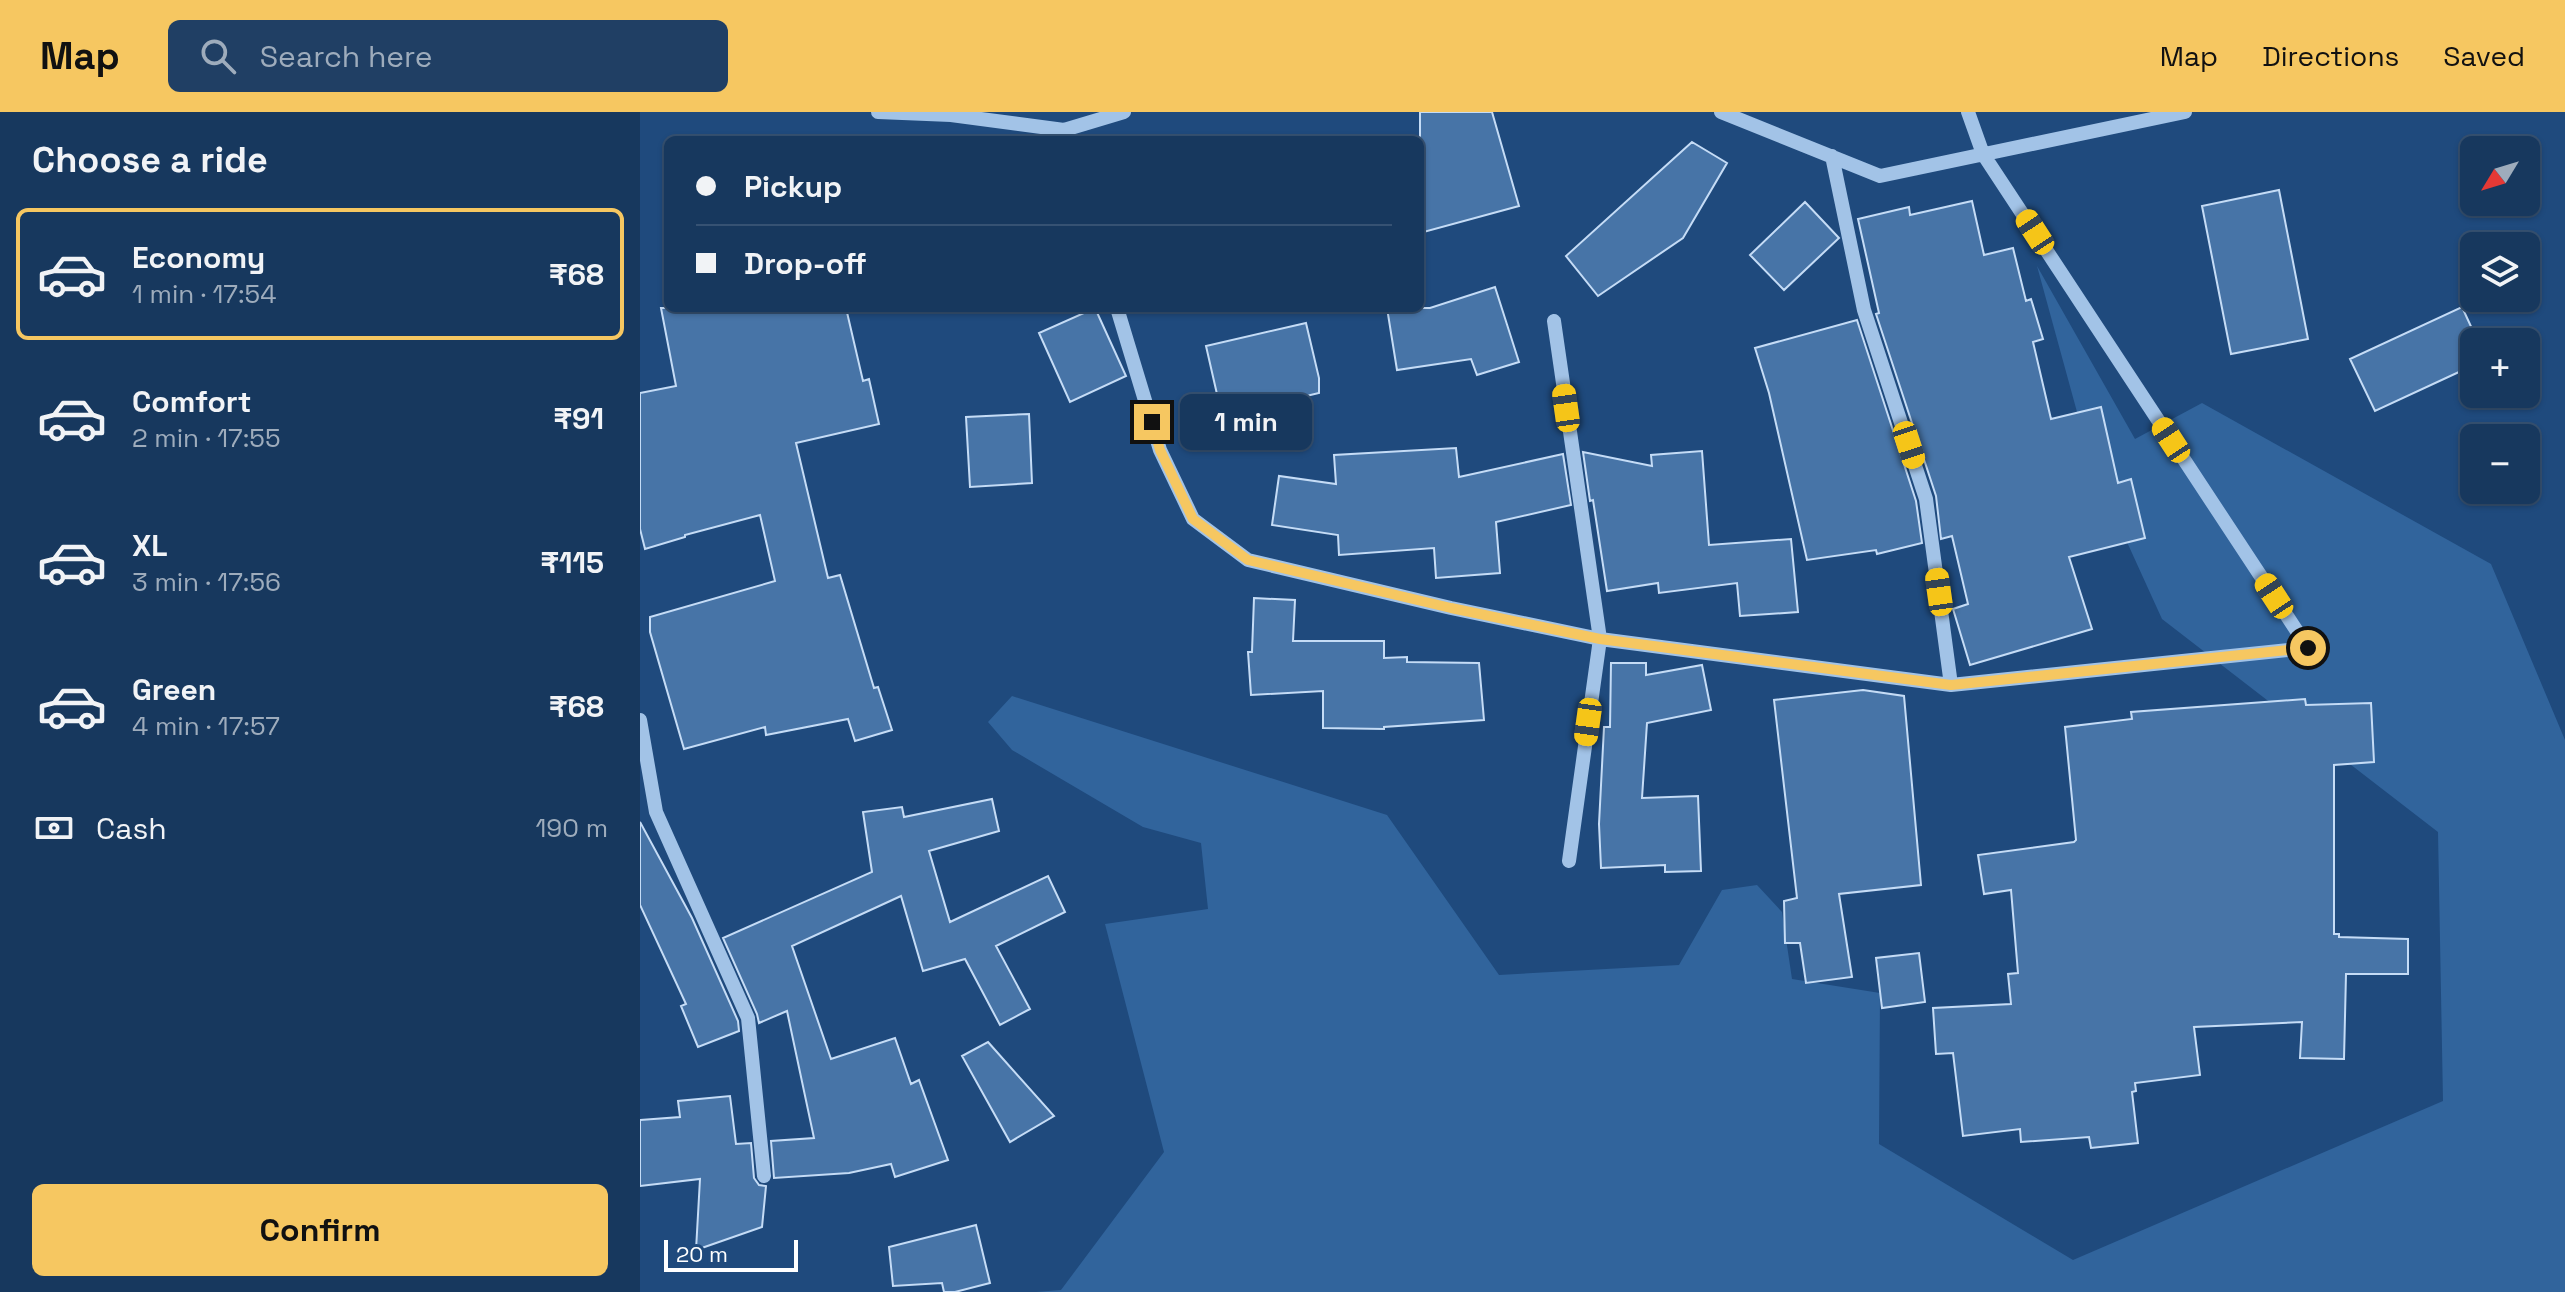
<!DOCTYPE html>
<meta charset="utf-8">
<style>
body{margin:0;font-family:"Space Grotesk",sans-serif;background:#203f64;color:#f1f3f6;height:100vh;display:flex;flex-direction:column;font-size:30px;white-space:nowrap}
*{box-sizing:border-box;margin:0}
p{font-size:26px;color:#9eacbc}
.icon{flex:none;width:44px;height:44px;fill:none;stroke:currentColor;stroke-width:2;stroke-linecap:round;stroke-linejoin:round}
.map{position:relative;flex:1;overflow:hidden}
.panel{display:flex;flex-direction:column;background:#17385e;width:640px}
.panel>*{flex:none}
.guide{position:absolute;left:24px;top:24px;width:760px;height:176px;border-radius:12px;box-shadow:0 2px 6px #0004,0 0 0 2px #365273;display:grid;align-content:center;height:176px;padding:0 32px;background:#17385e}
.needle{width:52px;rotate:232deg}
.tools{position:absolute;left:1820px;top:24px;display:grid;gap:16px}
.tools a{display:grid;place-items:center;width:80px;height:80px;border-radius:12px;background:#17385e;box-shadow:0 2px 6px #0004,0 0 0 2px #365273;font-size:40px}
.scale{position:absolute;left:24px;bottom:20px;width:134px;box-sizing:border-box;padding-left:8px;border:4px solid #fff;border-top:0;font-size:22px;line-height:28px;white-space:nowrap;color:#fff;-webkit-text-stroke:6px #1f4a7d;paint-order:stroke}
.end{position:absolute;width:36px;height:36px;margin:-18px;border:10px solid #f6c761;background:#111;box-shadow:0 0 0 4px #111}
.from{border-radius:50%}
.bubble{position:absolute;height:56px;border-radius:12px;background:#17385e;box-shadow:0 2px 6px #0004,0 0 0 2px #365273;font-size:26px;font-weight:700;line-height:56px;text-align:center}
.car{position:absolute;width:24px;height:48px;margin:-24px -12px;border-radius:10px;box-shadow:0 0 6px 2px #0007;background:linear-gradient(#f5c518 24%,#345 0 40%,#f5c518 0 76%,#345 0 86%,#f5c518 0)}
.guide b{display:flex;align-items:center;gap:28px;height:76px;font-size:30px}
.guide b+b{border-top:2px solid #365273}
.guide i{width:20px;height:20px;background:#f1f3f6}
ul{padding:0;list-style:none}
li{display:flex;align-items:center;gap:24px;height:132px;margin:0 16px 12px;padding:0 16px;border:4px solid transparent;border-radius:12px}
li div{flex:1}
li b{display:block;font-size:30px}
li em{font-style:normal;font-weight:700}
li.selected{border-color:#f6c761}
li>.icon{width:72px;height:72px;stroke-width:1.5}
h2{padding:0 32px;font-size:36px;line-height:96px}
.pay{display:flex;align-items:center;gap:20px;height:88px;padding:0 32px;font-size:30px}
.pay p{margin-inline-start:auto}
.cta{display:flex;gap:16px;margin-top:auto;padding:16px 32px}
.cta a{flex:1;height:92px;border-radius:12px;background:#f6c761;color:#111;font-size:32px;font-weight:700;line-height:92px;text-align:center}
header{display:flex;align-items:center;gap:48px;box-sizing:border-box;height:112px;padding:0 40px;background:#f6c761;color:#111}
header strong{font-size:38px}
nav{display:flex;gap:44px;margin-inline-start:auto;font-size:28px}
.search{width:560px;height:72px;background:#203f64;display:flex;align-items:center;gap:20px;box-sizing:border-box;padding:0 28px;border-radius:12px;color:#9eacbc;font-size:30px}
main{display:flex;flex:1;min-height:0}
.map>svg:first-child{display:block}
.green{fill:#31649c}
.building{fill:#4774a7;stroke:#c5dcf6;stroke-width:2}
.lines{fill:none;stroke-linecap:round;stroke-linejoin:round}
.minor{stroke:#a2c3e7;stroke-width:14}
.route{stroke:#f6c761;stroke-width:10}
</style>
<header>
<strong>Map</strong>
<div class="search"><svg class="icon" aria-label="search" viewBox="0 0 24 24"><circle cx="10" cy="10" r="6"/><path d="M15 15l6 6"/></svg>Search here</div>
<nav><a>Map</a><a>Directions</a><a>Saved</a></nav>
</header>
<main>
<section class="panel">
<h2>Choose a ride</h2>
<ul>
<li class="selected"><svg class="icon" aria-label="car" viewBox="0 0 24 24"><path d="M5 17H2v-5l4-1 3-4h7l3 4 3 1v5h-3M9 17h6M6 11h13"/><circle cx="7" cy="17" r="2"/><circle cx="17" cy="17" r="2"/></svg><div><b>Economy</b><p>1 min · 17:54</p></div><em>₹68</em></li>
<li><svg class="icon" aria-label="car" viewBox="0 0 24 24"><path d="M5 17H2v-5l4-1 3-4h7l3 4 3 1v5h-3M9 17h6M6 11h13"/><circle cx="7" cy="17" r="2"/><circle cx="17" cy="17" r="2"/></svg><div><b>Comfort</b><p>2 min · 17:55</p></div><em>₹91</em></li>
<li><svg class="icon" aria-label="car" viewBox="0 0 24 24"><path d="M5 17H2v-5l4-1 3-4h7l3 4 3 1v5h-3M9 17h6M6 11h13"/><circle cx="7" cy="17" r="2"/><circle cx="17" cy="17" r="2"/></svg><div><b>XL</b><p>3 min · 17:56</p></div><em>₹115</em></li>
<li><svg class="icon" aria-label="car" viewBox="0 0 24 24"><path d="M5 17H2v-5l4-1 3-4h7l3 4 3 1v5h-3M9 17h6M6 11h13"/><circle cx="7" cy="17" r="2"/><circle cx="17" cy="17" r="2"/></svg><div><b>Green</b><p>4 min · 17:57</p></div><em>₹68</em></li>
</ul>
<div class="pay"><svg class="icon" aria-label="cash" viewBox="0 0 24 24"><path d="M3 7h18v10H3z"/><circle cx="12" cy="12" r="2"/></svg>Cash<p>190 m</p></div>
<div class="cta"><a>Confirm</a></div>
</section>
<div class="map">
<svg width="1925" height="1180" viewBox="0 0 1925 1180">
<rect width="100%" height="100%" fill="#1f4a7d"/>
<path class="green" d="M1397,154l98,173 67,-36 289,161 74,176v552h-1529l25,-2 103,-138 -59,-228 103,-15 -7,-66 -58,-16 -131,-77 -24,-28 24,-26 375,119 112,160 180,-10 43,-75 35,-5 25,27 10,67 88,14 -1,151 194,116 370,-159 -5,-269 -276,-213 -71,-156z"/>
<path class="building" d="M780,0h72l27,94 -99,27z
M1052,30l35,21 -44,75 -85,58 -32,-40z
M1639,78l29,149 -77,15 -29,-148z
M1332,89l12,54 29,-7 13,53 5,-2 12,40 -10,3 18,77 50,-12 17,76 13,-4 14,59 -76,19 23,72 -122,36 -17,-56 15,-5 -16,-68 -11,3 -5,-43 -60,-182 3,-1 -21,-94 51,-12 1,8z
M1165,90l34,36 -55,52 -34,-35z
M855,175l24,75 -42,13 -6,-16 -74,11 -10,-62h43z
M1822,195l12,26v32l-99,46 -25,-52z
M21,196h185l17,73 6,-2 10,45 -83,19 32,135 12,-3 34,113 4,-1 14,43 -37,11 -7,-22 -82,16 -1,-8 -81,22 -34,-117v-15l125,-36 -15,-66 -75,20v2l-40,12 -5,-20v-136l36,-7z
M455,196l31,68 -56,26 -31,-69z
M1217,208l59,181 6,42 -45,11 -1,-4 -69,10 -38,-167 -14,-45z
M666,211l13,55v15l-97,23 -16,-70z
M389,302l3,69 -62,4 -4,-70z
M816,336l3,29 104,-23 8,51 -75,17 4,51 -64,5 -2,-30 -95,7 -1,-20 -66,-10 7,-49 57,8 -2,-29z
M1062,339l7,94 82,-6 7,73 -58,4 -3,-33 -78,10 -1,-10 -51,8 -14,-91 -3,1 -7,-49 69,14 -1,-11z
M614,486l41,2 -2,41h91v17l23,-1v5l72,1 5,57 -100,7v2l-61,-1v-37l-72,4 -3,-43h4z
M971,551h35v12l56,-10 9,45 -64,13 -5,75 56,-2 3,75 -36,1v-7l-64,3 -2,-44 5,-97h6z
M1223,578l41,6 17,189 -82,9 13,83 -46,6 -6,-40h-15l-1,-42 13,-3 -23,-198z
M1665,587l1,6 65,-2 3,59 -40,3v169h5v3l69,2v35h-62l-2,85 -44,-1 2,-36 -108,5 6,48 -65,8 1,8 -4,1 6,51 -47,5 -2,-11 -68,5 -1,-13 -57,7 -10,-83 -17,1 -3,-46 78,-4 -3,-30 10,-1 -7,-83 -27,4 -6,-39 96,-13 2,-2 -11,-113 67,-8 -1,-7z
M352,687l7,32 -70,20 21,71 98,-46 17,36 -69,34 34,63 -30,16 -35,-66 -42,12 -22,-75 -109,50 39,113 64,-21 16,46 8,-4 29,80 -53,17 -4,-13 -42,9 -75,5 -3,-37 43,-3 -27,-127 -28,12 -2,-9 -34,-76 149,-66 -9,-60 39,-5 2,10z
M0,710l52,96 46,103 1,10 -41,16 -17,-41 5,-2 -46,-99z
M1279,841l6,49 -43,6 -6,-50z
M348,930l66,74 -44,26 -48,-86z
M90,984l6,48 15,-1 3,35 5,7 7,1 -4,41 -66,23 4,-71 -60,7v-66l40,-3 -2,-16z
M336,1113l14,58 -35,9h-11l-2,-9 -49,3 -4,-39z"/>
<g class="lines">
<path class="minor" d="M238,0l73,3 113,15 60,-18
M1081,0l159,64 305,-64
M1192,44l32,154 62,189 25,186
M477,196l43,142 33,69 55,41 203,48 149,31 351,46 357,-37 -325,-494 -15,-42
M914,209l46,318 -31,222
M0,608l16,92 92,206 16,158"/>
</g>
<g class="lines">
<path class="route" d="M512,310l8,28 33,69 55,41 203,48 149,31 351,46 357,-37"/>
</g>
</svg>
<div class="tools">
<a><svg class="needle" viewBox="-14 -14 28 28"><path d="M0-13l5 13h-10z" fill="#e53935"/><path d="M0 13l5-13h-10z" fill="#9eacbc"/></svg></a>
<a><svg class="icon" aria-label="layers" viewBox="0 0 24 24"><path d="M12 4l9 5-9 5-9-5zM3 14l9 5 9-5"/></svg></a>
<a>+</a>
<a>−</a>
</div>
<div class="scale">20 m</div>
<i class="end from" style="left:1668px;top:536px"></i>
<i class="end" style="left:512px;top:310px"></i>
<div class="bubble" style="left:540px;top:282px;width:132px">1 min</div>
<i class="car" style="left:1395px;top:120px;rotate:327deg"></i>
<i class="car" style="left:926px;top:296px;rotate:352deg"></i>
<i class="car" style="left:1531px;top:328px;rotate:327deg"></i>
<i class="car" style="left:1269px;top:333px;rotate:162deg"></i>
<i class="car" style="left:1299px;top:480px;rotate:352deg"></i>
<i class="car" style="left:1634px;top:484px;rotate:327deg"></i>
<i class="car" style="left:948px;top:610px;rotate:188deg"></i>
<div class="guide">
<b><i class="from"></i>Pickup</b>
<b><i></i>Drop-off</b>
</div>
</div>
</main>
